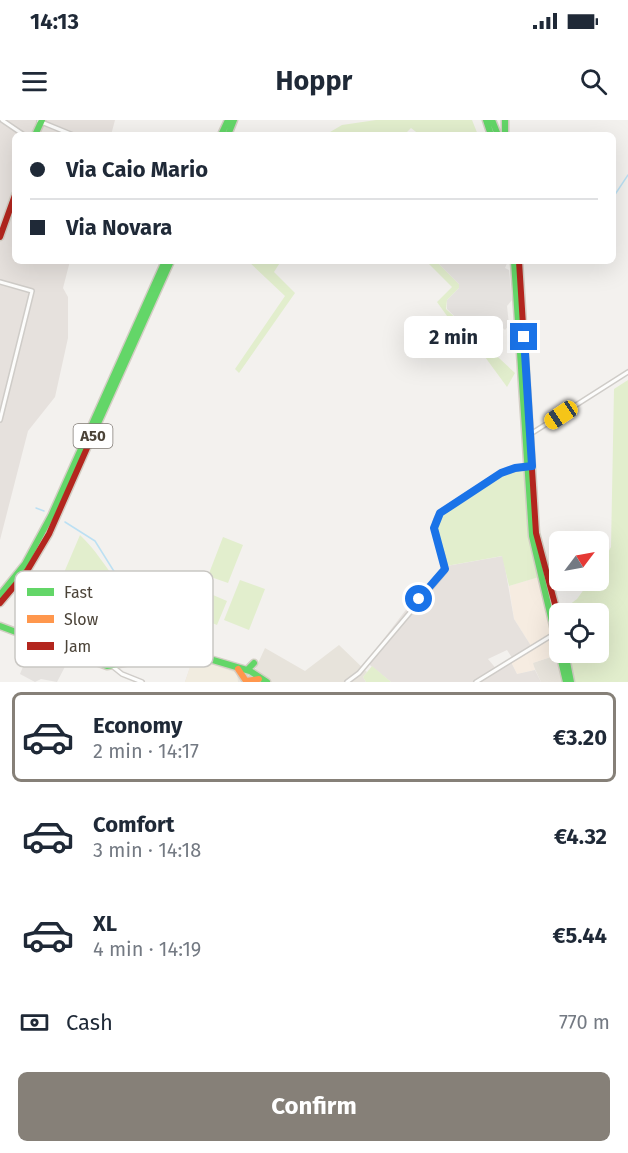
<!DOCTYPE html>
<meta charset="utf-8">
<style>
body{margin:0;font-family:"Fira Sans",sans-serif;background:#f2f2f3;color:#1f2937;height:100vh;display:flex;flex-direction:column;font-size:22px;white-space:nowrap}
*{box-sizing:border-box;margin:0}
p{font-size:20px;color:#747a83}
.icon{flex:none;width:33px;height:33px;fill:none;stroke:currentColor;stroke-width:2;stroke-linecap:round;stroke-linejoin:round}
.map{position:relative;height:562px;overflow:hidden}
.side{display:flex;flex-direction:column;background:#fff;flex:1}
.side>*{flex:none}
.guide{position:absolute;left:12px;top:12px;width:604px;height:132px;border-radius:9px;box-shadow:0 6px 24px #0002;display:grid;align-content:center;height:132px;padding:0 18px;background:#fff}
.needle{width:39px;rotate:58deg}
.controls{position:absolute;left:549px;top:411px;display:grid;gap:12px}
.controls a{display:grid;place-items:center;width:60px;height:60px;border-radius:9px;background:#fff;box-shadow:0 6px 24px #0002;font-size:30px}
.end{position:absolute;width:27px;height:27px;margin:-14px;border:8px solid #1a73e8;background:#fff;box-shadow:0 0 0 3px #fff}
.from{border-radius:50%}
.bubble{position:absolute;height:42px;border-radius:9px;background:#fff;box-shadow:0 6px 24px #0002;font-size:20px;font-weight:700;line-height:42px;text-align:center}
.car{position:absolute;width:18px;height:36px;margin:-18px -9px;border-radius:8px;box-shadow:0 0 4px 2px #0007;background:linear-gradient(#f5c518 24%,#345 0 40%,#f5c518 0 76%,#345 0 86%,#f5c518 0)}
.guide b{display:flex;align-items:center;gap:21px;height:57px;font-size:22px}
.guide b+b{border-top:2px solid #e0e1e3}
.guide i{width:15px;height:15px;background:#1f2937}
ul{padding:10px 0 0;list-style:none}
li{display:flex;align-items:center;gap:18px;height:90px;margin:0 12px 9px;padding:0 6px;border:3px solid transparent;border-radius:9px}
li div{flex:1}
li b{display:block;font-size:22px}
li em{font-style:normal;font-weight:700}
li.active{border-color:#868078}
li>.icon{width:54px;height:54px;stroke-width:1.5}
.pay{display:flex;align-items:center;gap:15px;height:66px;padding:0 18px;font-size:22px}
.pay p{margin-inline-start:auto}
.action{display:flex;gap:12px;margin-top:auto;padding:12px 18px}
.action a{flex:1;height:69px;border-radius:9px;background:#868078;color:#fff;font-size:24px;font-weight:700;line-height:69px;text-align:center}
.status{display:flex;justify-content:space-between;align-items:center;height:42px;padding:0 30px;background:#fff;direction:ltr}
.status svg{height:16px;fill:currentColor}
header{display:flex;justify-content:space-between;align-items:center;height:78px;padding:0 18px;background:#fff;font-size:27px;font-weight:700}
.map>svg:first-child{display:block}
.residential{fill:#e7e3db}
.commercial{fill:#f6ece1}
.industrial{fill:#e6e1dd}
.education{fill:#f1ece0}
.green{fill:#e2eecd}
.parking{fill:#e5e2df}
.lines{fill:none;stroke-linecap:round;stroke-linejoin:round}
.stream{stroke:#bce0f3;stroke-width:1.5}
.street-casing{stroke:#cfccc8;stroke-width:6}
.fast-casing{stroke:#d3cec4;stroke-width:9}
.slow-casing{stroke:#d3cec4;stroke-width:9}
.jam-casing{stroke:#d3cec4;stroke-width:9}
.street{stroke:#fdfdfc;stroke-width:3}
.fast{stroke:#63d668;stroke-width:6}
.slow{stroke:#ff974d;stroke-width:6}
.jam{stroke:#b3261e;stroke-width:6}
.route{stroke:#1a73e8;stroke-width:8}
.labels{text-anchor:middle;stroke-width:4.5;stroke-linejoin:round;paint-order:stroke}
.shield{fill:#fff;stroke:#817b74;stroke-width:1.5}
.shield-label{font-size:15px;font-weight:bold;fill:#4b4338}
.key{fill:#fff;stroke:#c9c7c3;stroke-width:1.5}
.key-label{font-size:16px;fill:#4b4338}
</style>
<div class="status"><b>14:13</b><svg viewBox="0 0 49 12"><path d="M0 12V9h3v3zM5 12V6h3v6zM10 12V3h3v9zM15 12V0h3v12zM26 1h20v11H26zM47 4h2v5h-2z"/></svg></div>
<header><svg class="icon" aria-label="menu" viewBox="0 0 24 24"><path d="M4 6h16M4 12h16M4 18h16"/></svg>Hoppr<svg class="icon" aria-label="search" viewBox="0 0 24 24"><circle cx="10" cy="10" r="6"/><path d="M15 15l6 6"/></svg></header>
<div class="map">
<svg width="628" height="562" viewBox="0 0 628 562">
<rect width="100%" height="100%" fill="#f3f1ee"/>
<path class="residential" d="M339,525l28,27 -4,5 3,5h-181l11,-32 58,22 11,-24 40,23z
M557,535l5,27h-21l-9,-19z"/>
<path class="commercial" d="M539,457l18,78 -24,8 2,7 -18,4 -6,-12 22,-13 -19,-30 -5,-33z"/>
<path class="industrial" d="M0,0h115l-4,15h-96v126h55l-7,27 5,9v41l-13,59 -27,34 -28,109z
M503,436l11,63 19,30 -19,12 -7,-11 -19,9 10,12 13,-9 6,12 18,-4 6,12h-150l-25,-20 39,-51 36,-40v-4z"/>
<path class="education" d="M193,538l44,15 1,9h-53z"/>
<path class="green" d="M376,0h96l6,15h-58l-9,-7 -7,7h-79l17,-10z
M248,141h33l-7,11 21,21 -56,80 -4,-4 50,-73z
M426,141h10l25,25 -14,14 -1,9 69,64 -8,14 -30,-41 -12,-5 -28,-39 15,-15z
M628,260v302h-54l-3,-24 10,-5 17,-1v-38l-27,-1 -2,-8 8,-6 13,-18 8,-1 1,-12 12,-21 3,-158z
M516,349l8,1 6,71 9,36 -30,9 -7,-30 -56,10 -11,-40c13,-28 55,-43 81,-57z
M80,415c15,14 25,31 38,48l-4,29 12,16 -13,35 -20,-4 -56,-23z
M223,417l20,8 -15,38 -20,-7z
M240,460l25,9 -16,41 -25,-10z
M213,475l14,6 -10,24 -14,-6z
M372,546l19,16h-25l-3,-5z"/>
<path class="parking" d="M436,141h72l-3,7 4,2 3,30 -5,6 2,19 -4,5 -7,-7 -17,4 -2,13 -32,-31v-9l12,-12v-4z
M33,522l37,15 -13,25 -16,-3 -6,3 -15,-8z"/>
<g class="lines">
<path class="stream" d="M614,76l14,-21
M36,388l8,3
M65,402l30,19 25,40 -1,31 13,24"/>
<defs>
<path id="street" d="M2,0l22,15
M39,1l34,14
M0,162l32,9 -32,129
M529,315l99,-63
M112,546l10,8 20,8
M347,562l12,-9 86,-102c2,-20 -20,-40 -5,-58l61,-40 26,-7
M476,562l78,-48"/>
<path id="fast" d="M486,0l5,15
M492,0l6,15
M505,0v15
M35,15l7,-15
M221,15l7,-15
M228,15l6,-15
M514,141l18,275 34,146
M95,310l76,-169
M0,475l25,-31 26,-48 114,-255
M0,506l107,40 79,-14 64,19 17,11
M565,532l6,30
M247,550l7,-7"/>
<path id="slow" d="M238,549l8,12 13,-2"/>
<path id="jam" d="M0,117l15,-42
M519,141l17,272 24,90
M0,483l27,-32 22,-37 46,-104"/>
</defs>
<use href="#street" class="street-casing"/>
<use href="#fast" class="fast-casing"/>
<use href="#slow" class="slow-casing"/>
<use href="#jam" class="jam-casing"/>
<use href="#street" class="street"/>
<use href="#fast" class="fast"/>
<use href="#slow" class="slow"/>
<use href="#jam" class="jam"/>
</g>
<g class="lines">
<path class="route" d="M419,479l26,-30 -11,-41 6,-15 61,-40 14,-5 17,-2 -8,-129"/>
</g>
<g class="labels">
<rect class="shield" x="73.5" y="304" width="39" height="24" rx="4.5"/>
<g class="shield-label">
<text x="93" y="321">A50</text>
</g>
</g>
<rect x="15" y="451" width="198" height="96" rx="9" class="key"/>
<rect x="27" y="468" width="27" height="8" fill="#63d668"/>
<rect x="27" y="495" width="27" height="8" fill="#ff974d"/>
<rect x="27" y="522" width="27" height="8" fill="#b3261e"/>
<g class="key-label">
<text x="64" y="478">Fast</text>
<text x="64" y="505">Slow</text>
<text x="64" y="532">Jam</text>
</g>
</svg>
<div class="controls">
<a><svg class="needle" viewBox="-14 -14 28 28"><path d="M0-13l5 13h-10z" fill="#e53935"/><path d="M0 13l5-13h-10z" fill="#747a83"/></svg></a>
<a><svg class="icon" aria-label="locate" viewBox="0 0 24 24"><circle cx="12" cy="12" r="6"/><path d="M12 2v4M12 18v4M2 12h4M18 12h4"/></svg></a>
</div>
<i class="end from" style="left:419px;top:479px"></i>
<i class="end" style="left:524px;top:217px"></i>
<div class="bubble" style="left:404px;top:196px;width:99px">2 min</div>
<i class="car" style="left:561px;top:295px;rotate:236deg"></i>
<div class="guide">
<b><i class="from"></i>Via Caio Mario</b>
<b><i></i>Via Novara</b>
</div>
</div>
<section class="side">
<ul>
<li class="active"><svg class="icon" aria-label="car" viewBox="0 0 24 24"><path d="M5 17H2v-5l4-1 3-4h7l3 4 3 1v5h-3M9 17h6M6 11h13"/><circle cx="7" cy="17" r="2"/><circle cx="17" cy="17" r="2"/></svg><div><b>Economy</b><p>2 min · 14:17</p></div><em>€3.20</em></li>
<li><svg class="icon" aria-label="car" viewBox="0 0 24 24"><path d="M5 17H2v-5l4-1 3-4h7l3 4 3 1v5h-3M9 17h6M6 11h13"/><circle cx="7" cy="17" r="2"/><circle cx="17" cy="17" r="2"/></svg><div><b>Comfort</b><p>3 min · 14:18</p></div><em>€4.32</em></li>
<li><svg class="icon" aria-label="car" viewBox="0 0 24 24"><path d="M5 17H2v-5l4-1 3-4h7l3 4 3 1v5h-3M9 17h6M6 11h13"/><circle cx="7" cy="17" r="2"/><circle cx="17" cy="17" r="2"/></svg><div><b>XL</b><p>4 min · 14:19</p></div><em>€5.44</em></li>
</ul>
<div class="pay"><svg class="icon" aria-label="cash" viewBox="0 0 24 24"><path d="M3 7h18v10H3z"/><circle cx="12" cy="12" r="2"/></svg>Cash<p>770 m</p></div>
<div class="action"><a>Confirm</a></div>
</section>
